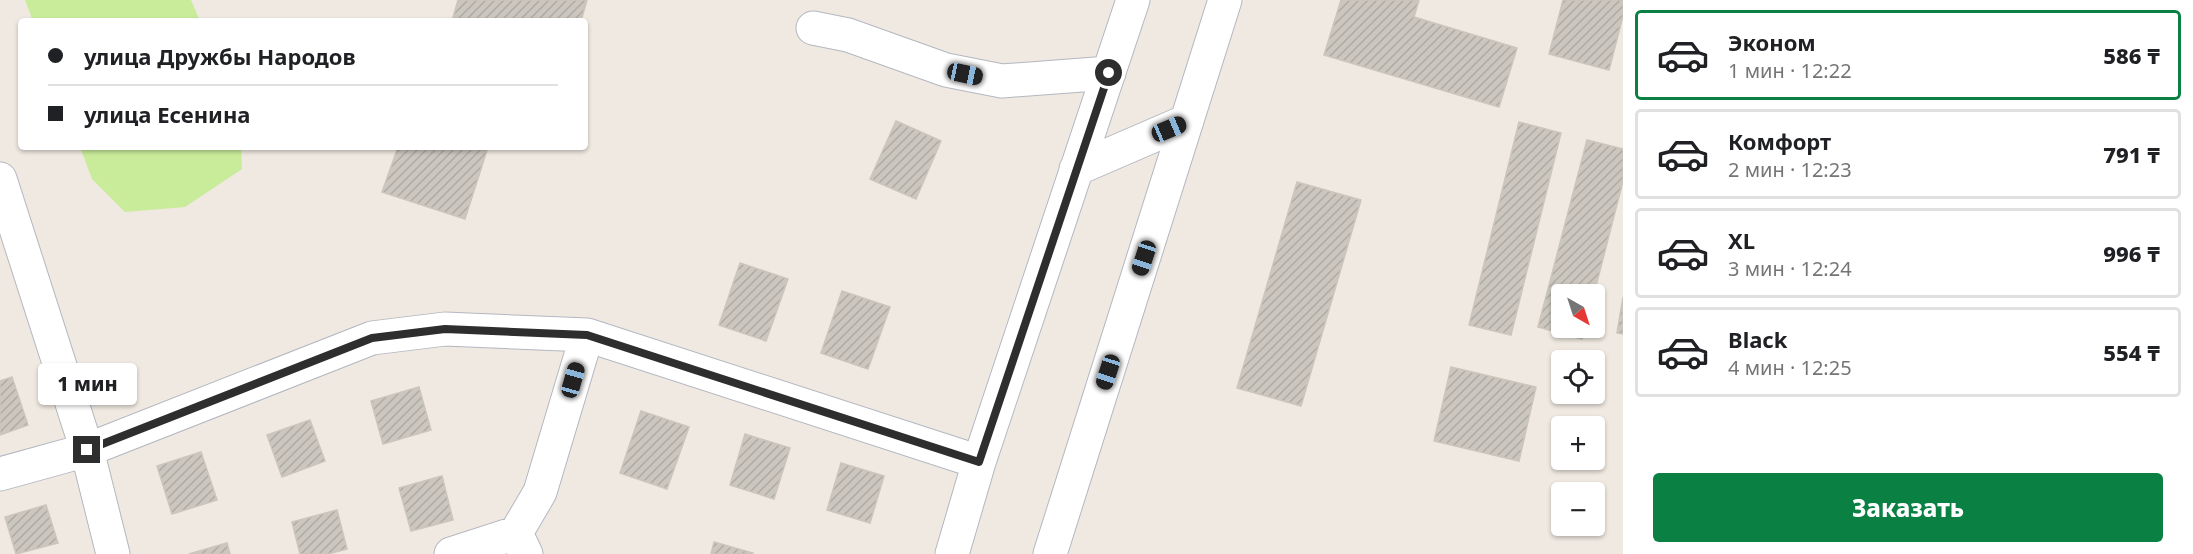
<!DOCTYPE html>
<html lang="ru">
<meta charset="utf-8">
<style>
body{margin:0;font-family:"Noto Sans",sans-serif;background:#f2f2f2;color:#202124;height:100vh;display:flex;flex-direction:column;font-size:22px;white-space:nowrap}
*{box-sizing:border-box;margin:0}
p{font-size:20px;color:#757577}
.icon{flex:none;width:33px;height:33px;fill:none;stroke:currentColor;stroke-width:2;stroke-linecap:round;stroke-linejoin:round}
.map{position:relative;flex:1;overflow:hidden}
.side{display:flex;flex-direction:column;background:#fff;width:570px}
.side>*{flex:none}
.hud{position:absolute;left:18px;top:18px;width:570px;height:132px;border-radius:6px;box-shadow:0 2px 4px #0004;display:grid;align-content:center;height:132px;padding:0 30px;background:#fff}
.needle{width:39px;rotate:141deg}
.fabs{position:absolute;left:1551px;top:284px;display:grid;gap:12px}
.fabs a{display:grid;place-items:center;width:54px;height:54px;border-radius:6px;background:#fff;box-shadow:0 2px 4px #0004;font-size:30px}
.end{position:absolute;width:27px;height:27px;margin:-14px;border:8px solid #2e2e2e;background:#fff;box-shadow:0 0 0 3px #fff}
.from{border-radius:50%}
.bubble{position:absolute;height:42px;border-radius:6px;background:#fff;box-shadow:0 2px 4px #0004;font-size:20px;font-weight:800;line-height:42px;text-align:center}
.car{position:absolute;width:18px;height:36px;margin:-18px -9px;border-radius:8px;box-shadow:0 0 4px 2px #0007;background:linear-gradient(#222 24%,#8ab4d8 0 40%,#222 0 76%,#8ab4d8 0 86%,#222 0)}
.hud b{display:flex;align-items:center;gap:21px;height:57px;font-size:22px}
.hud b+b{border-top:2px solid #e0e0e0}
.hud i{width:15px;height:15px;background:#202124}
ul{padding:10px 0 0;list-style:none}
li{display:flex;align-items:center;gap:18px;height:90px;margin:0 12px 9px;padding:0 18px;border:3px solid #e0e0e0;border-radius:6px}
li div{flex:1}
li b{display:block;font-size:22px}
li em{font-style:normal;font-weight:800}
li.selected{border-color:#0b8043}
li>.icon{width:54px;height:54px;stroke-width:1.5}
.action{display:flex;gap:12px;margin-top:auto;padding:12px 30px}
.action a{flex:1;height:69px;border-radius:6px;background:#0b8043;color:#fff;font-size:24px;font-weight:800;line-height:69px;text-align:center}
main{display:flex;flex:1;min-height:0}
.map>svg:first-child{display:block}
.pitch{fill:#c9ec9a}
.building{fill:url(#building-hatch);stroke:#cbc5ba;stroke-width:1.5}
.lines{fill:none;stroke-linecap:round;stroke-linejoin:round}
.minor-casing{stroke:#b4b7c1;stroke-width:35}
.minor{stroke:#fff;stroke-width:33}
.route{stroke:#2e2e2e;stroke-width:8}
</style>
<main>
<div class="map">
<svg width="1623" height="554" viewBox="0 0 1623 554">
<defs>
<pattern id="building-hatch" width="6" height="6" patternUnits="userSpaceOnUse" patternTransform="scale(1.5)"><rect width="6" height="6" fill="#cbc7bf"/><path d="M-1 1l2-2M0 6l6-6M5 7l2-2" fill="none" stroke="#afaba4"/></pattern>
</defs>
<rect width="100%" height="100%" fill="#efe9e1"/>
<path class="pitch" d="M25,0h166l9,21h-167z
M80,147h161l1,22 -57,38 -60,5 -33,-33z"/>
<path class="building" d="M458,0h129l-6,21h-129z
M1341,0h78l-5,17 103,31 -18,59 -175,-52z
M1563,0h60v16l-14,54 -60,-16z
M896,121l45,20 -25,58 -46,-20z
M1519,122l42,11 -50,202 -42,-10z
M1587,140l36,9v32l-29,113h-32v33h23l-3,12 -44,-12z
M398,147h90l-23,72 -83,-27z
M1297,182l64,18 -60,206 -64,-18z
M740,263l48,16 -22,62 -47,-16z
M842,291l48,16 -22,62 -47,-16z
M1623,297v37l-6,-1z
M1451,367l85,20 -17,74 -85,-20z
M12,377l16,48 -28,10v-54z
M419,387l12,43 -48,14 -12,-43z
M641,411l48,16 -22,62 -47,-16z
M310,420l15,41 -43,16 -15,-42z
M745,434l45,14 -16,51 -44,-14z
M201,452l16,48 -45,14 -15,-48z
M841,463l43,13 -14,47 -43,-13z
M442,476l11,44 -42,11 -12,-43z
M46,505l12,38 -42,11 -11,-37z
M337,510l10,39 -19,5h-28l-8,-32z
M714,542l39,11 -1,1h-41z
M227,543l3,11h-41z"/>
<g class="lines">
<defs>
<path id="minor" d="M813,28l35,7 98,35 56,11 107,-8
M1076,169l111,-48
M0,179l87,271 26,104
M587,335l392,127
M0,474l87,-24 285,-112 73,-9 142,6 -47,157 -24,41
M451,554l65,-21 10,21
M952,554l27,-92 154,-462
M1050,554l175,-554"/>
</defs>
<use href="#minor" class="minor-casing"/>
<use href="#minor" class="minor"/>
</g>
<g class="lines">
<path class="route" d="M87,450l285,-112 73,-9 142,6 392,127 130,-389"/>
</g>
</svg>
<div class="fabs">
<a><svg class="needle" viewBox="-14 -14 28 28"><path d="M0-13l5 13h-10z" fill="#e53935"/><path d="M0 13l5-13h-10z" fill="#757577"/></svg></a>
<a><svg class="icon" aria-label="locate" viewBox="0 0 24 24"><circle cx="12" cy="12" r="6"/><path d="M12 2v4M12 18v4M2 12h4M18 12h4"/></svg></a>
<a>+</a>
<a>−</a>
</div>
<i class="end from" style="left:1109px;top:73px"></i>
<i class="end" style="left:87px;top:450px"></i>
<div class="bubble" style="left:38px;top:363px;width:99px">1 мин</div>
<i class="car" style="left:965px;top:74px;rotate:102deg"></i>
<i class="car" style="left:1169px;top:129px;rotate:67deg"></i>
<i class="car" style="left:1144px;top:258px;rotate:198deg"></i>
<i class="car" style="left:1108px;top:372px;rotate:198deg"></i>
<i class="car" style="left:573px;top:380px;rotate:16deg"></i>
<div class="hud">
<b><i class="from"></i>улица Дружбы Народов</b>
<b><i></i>улица Есенина</b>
</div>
</div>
<section class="side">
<ul>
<li class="selected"><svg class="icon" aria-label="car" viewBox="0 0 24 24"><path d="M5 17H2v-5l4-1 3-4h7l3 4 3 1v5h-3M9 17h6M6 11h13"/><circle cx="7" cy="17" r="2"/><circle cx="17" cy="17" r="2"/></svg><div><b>Эконом</b><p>1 мин · 12:22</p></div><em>586 ₸</em></li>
<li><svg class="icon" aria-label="car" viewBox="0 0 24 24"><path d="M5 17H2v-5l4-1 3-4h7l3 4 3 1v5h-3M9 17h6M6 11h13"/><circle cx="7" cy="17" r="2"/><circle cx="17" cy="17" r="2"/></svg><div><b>Комфорт</b><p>2 мин · 12:23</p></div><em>791 ₸</em></li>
<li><svg class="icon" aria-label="car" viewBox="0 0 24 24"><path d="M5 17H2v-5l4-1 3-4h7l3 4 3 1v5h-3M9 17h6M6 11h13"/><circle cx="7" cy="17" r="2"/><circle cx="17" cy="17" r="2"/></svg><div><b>XL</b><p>3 мин · 12:24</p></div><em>996 ₸</em></li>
<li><svg class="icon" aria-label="car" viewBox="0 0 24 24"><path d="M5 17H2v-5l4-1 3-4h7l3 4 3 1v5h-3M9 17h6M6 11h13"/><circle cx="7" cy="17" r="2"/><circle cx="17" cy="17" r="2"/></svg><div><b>Black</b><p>4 мин · 12:25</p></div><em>554 ₸</em></li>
</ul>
<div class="action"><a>Заказать</a></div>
</section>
</main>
